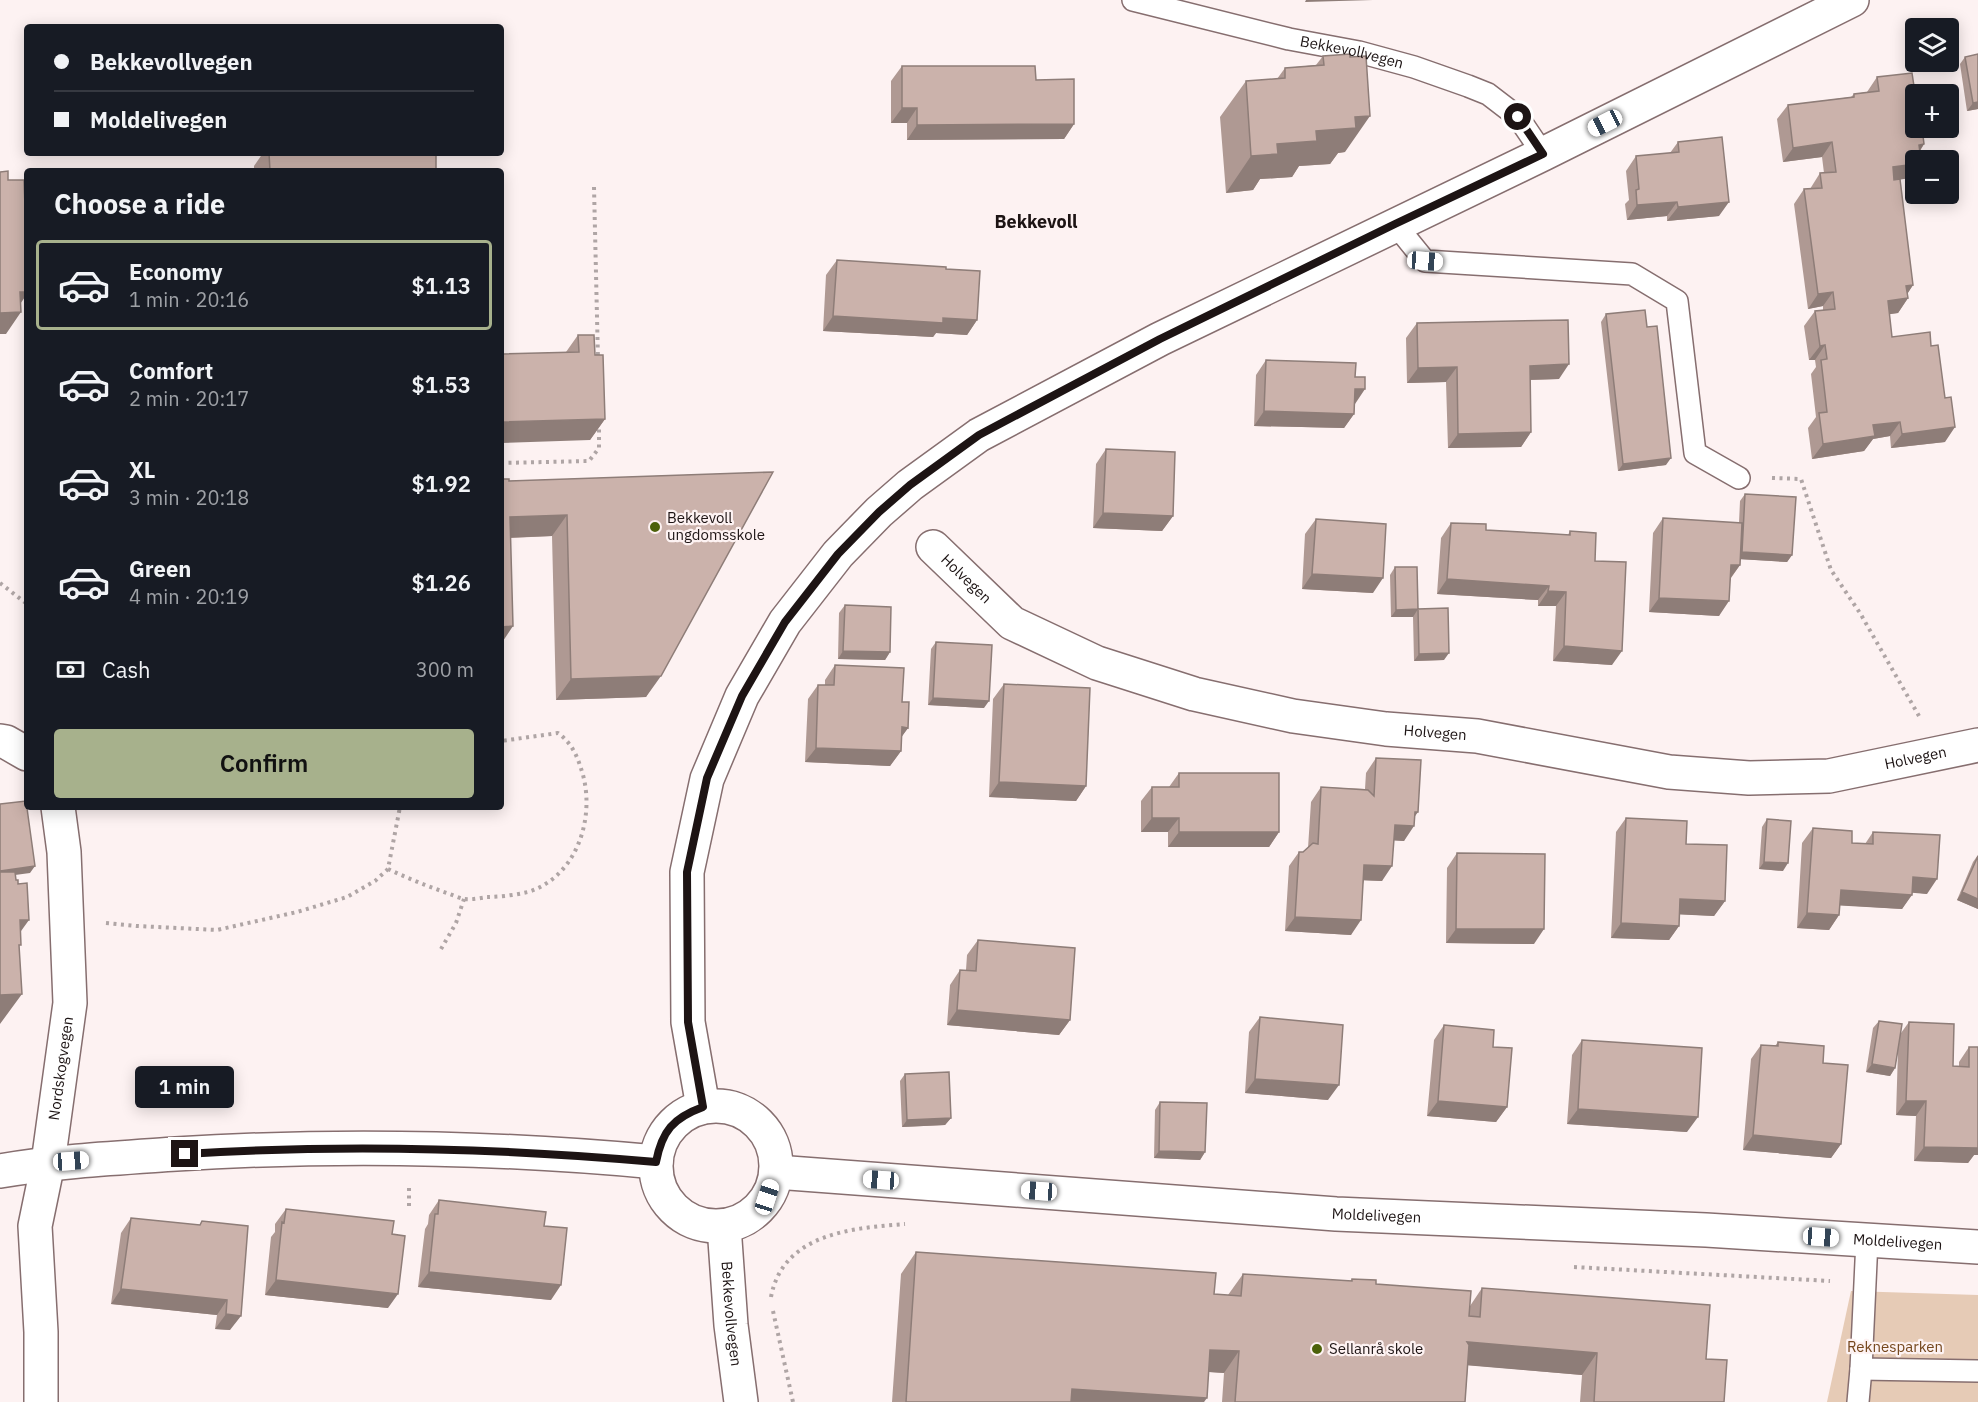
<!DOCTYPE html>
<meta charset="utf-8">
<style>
body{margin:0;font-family:"IBM Plex Sans",sans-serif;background:#242831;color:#f1f3f6;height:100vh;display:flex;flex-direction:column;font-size:22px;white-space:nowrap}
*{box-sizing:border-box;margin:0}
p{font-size:20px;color:#9ea1a6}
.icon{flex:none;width:33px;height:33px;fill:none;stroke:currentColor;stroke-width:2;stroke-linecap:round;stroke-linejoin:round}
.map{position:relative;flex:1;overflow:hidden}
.panel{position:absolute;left:24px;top:168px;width:480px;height:642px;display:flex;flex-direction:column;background:#171b24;border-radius:6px;box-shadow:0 3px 15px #0003}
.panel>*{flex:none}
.hud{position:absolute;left:24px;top:24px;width:480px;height:132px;border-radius:6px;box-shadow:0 3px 15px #0003;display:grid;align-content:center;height:132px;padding:0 30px;background:#171b24}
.buttons{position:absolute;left:1905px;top:18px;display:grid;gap:12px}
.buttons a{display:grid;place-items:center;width:54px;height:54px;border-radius:6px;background:#171b24;box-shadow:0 3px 15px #0003;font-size:30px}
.end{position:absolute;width:27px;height:27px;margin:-14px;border:8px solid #1d1414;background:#fff;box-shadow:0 0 0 3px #fff}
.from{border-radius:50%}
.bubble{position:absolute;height:42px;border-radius:6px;background:#171b24;box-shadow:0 3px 15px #0003;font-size:20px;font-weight:600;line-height:42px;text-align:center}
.car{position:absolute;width:18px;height:36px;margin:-18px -9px;border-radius:8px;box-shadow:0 0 4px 2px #0007;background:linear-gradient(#fff 24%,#345 0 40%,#fff 0 76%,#345 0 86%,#fff 0)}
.hud b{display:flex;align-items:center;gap:21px;height:57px;font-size:22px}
.hud b+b{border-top:2px solid #363941}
.hud i{width:15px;height:15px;background:#f1f3f6}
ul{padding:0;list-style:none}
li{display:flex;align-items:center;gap:18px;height:90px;margin:0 12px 9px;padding:0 18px;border:3px solid transparent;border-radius:6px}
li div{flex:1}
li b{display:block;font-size:22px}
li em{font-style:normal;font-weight:600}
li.selected{border-color:#a7b18c}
li>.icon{width:54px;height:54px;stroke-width:1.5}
h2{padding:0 30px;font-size:27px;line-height:72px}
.pay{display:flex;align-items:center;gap:15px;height:66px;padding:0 30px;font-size:22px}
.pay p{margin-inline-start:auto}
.primary-button{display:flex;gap:12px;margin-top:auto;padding:12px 30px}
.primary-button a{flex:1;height:69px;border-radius:6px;background:#a7b18c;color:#111;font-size:24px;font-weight:600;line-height:69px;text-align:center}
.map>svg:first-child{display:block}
.green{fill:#e6cbb6}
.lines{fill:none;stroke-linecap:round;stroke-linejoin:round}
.service-casing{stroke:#866e6f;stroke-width:24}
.minor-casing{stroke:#866e6f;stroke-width:36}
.secondary-casing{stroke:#866e6f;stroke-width:36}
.path{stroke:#afa5a5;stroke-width:4;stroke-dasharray:3 4.5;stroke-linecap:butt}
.service{stroke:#fff;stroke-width:21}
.minor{stroke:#fff;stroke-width:33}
.secondary{stroke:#fff;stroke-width:33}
.wall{fill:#af9993}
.shaded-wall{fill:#8e7d78}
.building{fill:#cbb2ab;stroke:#8e7d78;stroke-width:1.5}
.route{stroke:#1d1414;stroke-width:8}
.poi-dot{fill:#4c610a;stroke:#fdf2f2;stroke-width:2}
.labels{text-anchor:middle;stroke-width:4.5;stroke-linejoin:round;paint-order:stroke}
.street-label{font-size:15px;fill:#1d1414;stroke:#fdf2f2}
.poi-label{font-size:15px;fill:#1d1414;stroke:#fdf2f2;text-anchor:start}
.park-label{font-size:15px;fill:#75471d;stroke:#fdf2f2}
.quarter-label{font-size:18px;font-weight:bold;fill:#1d1414;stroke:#fdf2f2}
</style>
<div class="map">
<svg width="1978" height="1402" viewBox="0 0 1978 1402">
<rect width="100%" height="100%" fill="#fdf2f2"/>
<path class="green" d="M1851,1291l127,4v107h-151z"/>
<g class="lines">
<defs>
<g id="service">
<path id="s1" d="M1133,0l156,39 70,13 55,15 54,19 20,8 30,23 25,37"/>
<path d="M1395,224l30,37 207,13 45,27 18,152 44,25"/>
<path d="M1867,1240l-6,129 117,2"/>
<path d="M1858,1402l3,-33"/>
</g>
<g id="minor">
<path id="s2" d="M933,547l79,76 85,40 97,31 99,22 93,13 91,7 192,36 80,6 80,-2 149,-31"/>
<path d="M0,741l6,1 21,12"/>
<path d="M703,1107l-15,-85 -1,-150 20,-93 35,-83 43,-74 53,-68 41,-42 31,-27 69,-50 181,-96 383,-185 309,-154"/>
<path id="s3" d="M724,1226l7,99 10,77"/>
<path id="s4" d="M41,1402v-70l-6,-106 13,-63 22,-160 -6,-151 -6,-45"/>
</g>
<g id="secondary">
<circle cx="716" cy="1166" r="60"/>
<path d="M0,1171c58,-10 117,-13 176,-17 160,-10 320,-7 480,8"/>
<path id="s5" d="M776,1172l560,42 370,16 272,17"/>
</g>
</defs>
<use href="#service" class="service-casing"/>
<use href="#minor" class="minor-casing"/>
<use href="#secondary" class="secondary-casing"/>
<path class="path" d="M594,187l4,173
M501,463l88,-2 10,-13v-24
M1772,478l29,1 30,91 29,43 59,103
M0,583l27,21
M388,869c19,9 39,17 59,24 6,2 12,5 17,6 8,1 16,-1 23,-2 13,0 28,-2 41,-5 48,-15 67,-72 55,-117 -5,-17 -10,-31 -25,-42l-57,8
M106,923l31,3 80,4 80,-18 50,-15 28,-16 13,-12 12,-62
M441,949l15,-26 8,-24
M409,1188v18
M1574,1267l256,14
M771,1297c12,-64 82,-69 134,-73
M773,1311l20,91"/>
<use href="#service" class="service"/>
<use href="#minor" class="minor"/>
<use href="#secondary" class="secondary"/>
</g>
<path class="wall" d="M1978,54v55l-11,2 -7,-47 5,-7z
M1323,56l22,96 -7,1 -8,11 -31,2 -7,11 -32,2 -7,11 -27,3 -6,-76 26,-36 31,-2 8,-11 31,-3z
M902,66l172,58 -10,15 -157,1v-17h-16v-42z
M1877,77l39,51 8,16 -4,7 -4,9v11l-5,7 -17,2 19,105 -6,9 1,4 -10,15 -9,1 3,23 53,105 -54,6 -1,-12 -17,3 -9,12 -52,8 -4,-31 8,-11 -5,-43 5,-7 -1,-7h-6l-5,-34 11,-15 8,-1v-4l-15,3 -14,-105 10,-15h6l10,-16h4l-2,-16 -39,5 -6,-43 11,-14 63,-8 3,-3 13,-2z
M1678,142l41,74 -52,5v-5l-40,4 -2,-16 4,-4 -3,-29 10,-15 34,-3z
M263,153h173v18h-182v-5z
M837,260l109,9 31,51 -10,15 -31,-2 -3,4 -110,-6 3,-56z
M1606,314l60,151 -48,6 -17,-149z
M1417,323l142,56 -29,1 1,52 -10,15 -73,1 -2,-66 -39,1 -1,-45z
M578,335l17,20 10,64 -15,21 -24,-88z
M1266,360l89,44 -1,10 -10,14 -90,-2 2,-51z
M1106,449l67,67 -11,15 -69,-3 3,-64z
M773,472l-127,225 -90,3 -4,-164 -42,2 -1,-57z
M1745,494l47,61 -5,7 -47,-3v6l-9,13 -12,38 -70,-4 4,-79 10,-15 76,5 1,-22z
M1316,519l57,74 -71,-4 3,-55z
M1451,523l35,7 82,5 2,-4 25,30 17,104 -59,-4 3,-55h-18v-6l-101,-6 4,-56z
M1395,567l23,42 26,51 -30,1 -1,-44h-22l-1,-42z
M845,605l45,47 -5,8 -47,-1 1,-46z
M936,642l48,66 -56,-3 3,-56z
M835,665l67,37 6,26 -7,9v14l-11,15 -85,-4 3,-63 10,-14h7v-5z
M1004,684l82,102 -10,15 -87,-4 4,-98z
M1376,758l39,58 -11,25 -10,-1 -12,41 -18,-1 -13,55 -66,-4 4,-65 10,-14h4l5,-4 3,-46 10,-15 44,2 1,-16z
M1179,773l100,59 -10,15h-101v-15h-27v-31l11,-14h17z
M1626,818l99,83 -11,15 -35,-2v12l-10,14 -58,-2 5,-106z
M1767,819l16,52 -24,-2 3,-42z
M1813,828l39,15 13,1 8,-12 54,62 -14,-2 -11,17 -62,-4 -1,10 -10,15 -32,-2 5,-85z
M1457,853l77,91 -88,-1 1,-75z
M1978,855v54l-21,-9 16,-38z
M978,940l92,80 -11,15 -112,-10 3,-40 10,-15h6l1,-15z
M1260,1017l68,83 -83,-7 4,-61z
M1879,1021l22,12 8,-11 44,44h6v-4l10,-15h9v108h-4l-6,8 -54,-2 2,-45 -20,-1 2,-64 -3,17 -5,8 -24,-4 7,-44z
M1444,1025l49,22 14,60 -11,15 -69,-6 7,-76z
M1582,1040l105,92 -120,-8 5,-69z
M1778,1042l45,21 18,81 -10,14 -88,-8 8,-91 10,-14 14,1z
M905,1074l46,44 -6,7 -43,2 -2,-46z
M1160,1102l45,50 -5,8 -46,-2 1,-48z
M439,1200l105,26 7,74 -133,-13 7,-58 3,-5 1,-9z
M286,1209l106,25 -4,74 -123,-13 6,-58 4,-5v-8z
M131,1218l68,7 49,1 -18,104 -15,-1 2,-14 -106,-11 10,-71z
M916,1252l298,42 14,1 15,-21 107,7 2,-2 118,27 12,-18 224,71 18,43h-144l2,-27 -114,-10 -3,37h-243l2,-29 -15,-1 -5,30h-312l9,-128z"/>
<path class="shaded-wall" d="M1306,0h67l-68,2z
M1978,102v7l-11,2 6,-8z
M902,108h15l-10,15h-16z
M1370,116l-25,36 -7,1 -8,11 -31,2 -7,11 -32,2 -7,11 -27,3 25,-37 26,-12 78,-27z
M1074,124l-10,15 -157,1 10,-15z
M1832,142l-10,15 -39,5 10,-14z
M1924,144l-10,15 5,-14z
M1916,164v7l-5,7 -29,4 11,-15z
M1677,202l-10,14 -40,4 10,-15z
M1729,202l-10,14 -52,5 11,-14z
M1913,285l-9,14 4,-1 -10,15 -21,3 11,-15 18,-15z
M20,292h7v2l-13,19 7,-1 -15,22h-6v-21z
M1833,292l-10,14 -15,3 10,-15z
M833,316l110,2 34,2 -10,15 -31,-2 -3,4 -110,-6z
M1825,345l-10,15h-6l11,-14z
M1569,364l-10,15 -40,1 11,-14z
M1457,367l-11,15 -39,1 11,-15z
M1355,389h10l-10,15h-11z
M1264,411l90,3 -10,14 -90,-2z
M605,419l-15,21 -89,3v-21z
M1900,422l-10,14 -17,3 -9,12 -52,8 11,-15 50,-19z
M1955,427l-10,15 -54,6 11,-14z
M1531,432l-10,15 -73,1 10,-14z
M1671,458l-5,7 -48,6 5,-7z
M1103,513l70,3 -11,15 -69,-3z
M567,515l-15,21 -51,2 9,-21z
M1742,552l50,3 -5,7 -50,-3z
M1731,565h9l-11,15z
M1312,574l71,4 -10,15 -71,-4z
M1447,579l102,7 -11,14 -101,-6z
M1548,591l18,1 -10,14h-18z
M1659,598l70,3 -10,15 -70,-4z
M1418,609l-5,8h-22l5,-7z
M513,626l-12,18v-17z
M1564,646l58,5 -10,14 -59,-4z
M843,651l47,1 -5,8 -47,-1z
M1449,653l-5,7 -30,1 5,-7z
M661,676l-15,21 -90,3 15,-21z
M933,698l56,3 -5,7 -56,-3z
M902,727l6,1 -10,14z
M816,748l85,3 -11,15 -85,-4z
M999,782l87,4 -10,15 -87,-4z
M1415,812h3l-10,14h6l-10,15 -20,-1 11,-15z
M1152,818h27l-11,14h-27z
M1179,832h100l-10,15h-101z
M1764,862l24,1 -5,8 -24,-2z
M1364,865l28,1 -10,15 -28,-1z
M35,866l-5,7 -30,4v-6z
M1913,877l24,2 -10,15 -24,-2z
M1841,890l71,5 -10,14 -71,-4z
M1962,892l16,7v10l-21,-9z
M1680,899l45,2 -11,15 -44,-2z
M1807,913l32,2 -10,15 -32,-2z
M1295,917l66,3 -10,15 -66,-4z
M20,920h9l-26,36z
M1621,923l58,3 -10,14 -58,-2z
M1456,929h88l-10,15 -88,-1z
M22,994l-22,30v-29z
M957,1010l113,10 -11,15 -112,-10z
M1872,1064l23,4 -5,8 -24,-4z
M1255,1079l84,6 -11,15 -83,-7z
M1438,1101l69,6 -11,15 -69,-6z
M1906,1101h20l-10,15 -20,-1z
M1578,1109l120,8 -11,15 -120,-8z
M951,1118l-6,7 -43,2 5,-7z
M1753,1135l88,9 -10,14 -88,-8z
M1978,1141v14h-4l-6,8 -54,-2 10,-14z
M1159,1151l46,1 -5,8 -46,-2z
M429,1272l132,13 -10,15 -133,-13z
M276,1280l122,14 -10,14 -123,-13z
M121,1289l106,11 -10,15 -106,-11z
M226,1314l15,2 -11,14 -15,-1z
M1467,1342l130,11 -15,22 -130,-11z
M1210,1350l29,1 -15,22 -29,-2z
M1072,1389l135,9 -3,4h-141z"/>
<path class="building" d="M1350,54v3l16,-1 4,60 -15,1 1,11 -40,3 1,10 -40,3 1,10 -27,2 -5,-75 39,-3v-10l39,-3 -1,-9z
M1978,54v48l-5,1 -8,-46z
M902,66h133l1,14 38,-1v45l-157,1v-17h-15z
M1912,73l4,26v29h6l2,16 -5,1 2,15h-5v4l-23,3 1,13 6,-1 13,106 -7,1 2,12 -20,3 4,36 38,-5 1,14 7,-1 7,53 6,-1 4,30 -53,7 -2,-12 -27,3 2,11 -52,8 -4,-31 8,-1 -6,-52 6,-1 -2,-14 -5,1 -5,-35 20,-2 -2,-17 -15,2 -14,-105 18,-1 -2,-15 16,-1 -4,-30 -39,6 -5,-43 66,-8v-3l25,-3 -2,-14z
M1722,137l7,65 -51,5 -1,-5 -40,3 -1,-15 3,-1 -3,-33 43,-4 -1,-10z
M269,153h167v18h-166z
M8,171v9h16l3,80v32h-7l1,20 -21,1v-141z
M837,260l109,7v2l34,2 -3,49 -34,-2v5l-110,-7z
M1645,310l2,17 10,-1 14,132 -48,6 -17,-150z
M1568,320l1,44 -39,2 1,66 -73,2 -1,-67 -39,1 -1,-45z
M578,335h16l1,20h8l2,64 -104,3v-68l78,-2z
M1266,360l90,3 -1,14h10v12h-10l-1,25 -90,-3z
M1106,449l69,3 -2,64 -70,-3z
M773,472l-112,204 -90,3 -4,-164 -57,2 3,109 -12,1v-148h8v2z
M1745,494l51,3 -4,58 -50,-3z
M1663,518l79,5 -2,42h-9l-2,36 -70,-3z
M1316,519l70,5 -3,54 -71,-4z
M1451,523l35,1v6l53,3 31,2v-4l26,2 -1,28 31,1 -4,89 -58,-5 2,-54 -18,-1 1,-5 -102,-7z
M1395,567h22l1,42 -22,1z
M845,605l46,2 -1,45 -47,-1z
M1448,608l1,45 -30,1 -1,-45z
M936,642l56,3 -3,56 -56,-3z
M835,665l69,3 -2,34h7l-1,26 -6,-1 -1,24 -85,-3 2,-63h16z
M1004,684l86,4 -4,98 -87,-4z
M1376,758l45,2 -3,52h-3l-1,14 -19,-1 -3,41 -28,-1 -3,55 -66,-3 4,-65h4l10,-9 5,1 3,-57 47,3 6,6z
M1179,773h100v59h-100v-14h-27v-31h27z
M26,801l9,65 -35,5v-67z
M1626,818l61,3 -1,23 41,1 -2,56 -45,-2 -1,27 -58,-3z
M1767,819l24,2 -3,42 -24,-1z
M1813,828l39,3v12l21,1v-12l67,3 -3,44 -24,-2 -1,18 -71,-5 -2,25 -32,-2z
M1457,853l88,1 -1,75h-88z
M1978,856v43l-16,-7z
M0,872h15l1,8h2v4l9,-1 2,37h-9l1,25h-2l3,49 -22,1z
M978,940l97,8 -5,72 -113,-10 3,-40 16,1z
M1260,1017l83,8 -4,60 -84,-6z
M1879,1021l23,3 -7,44 -23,-4z
M1909,1022l45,2 -1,42 16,1v-20h9v101l-54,-1 2,-46h-20z
M1444,1025l50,5 -1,17 19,1 -5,59 -69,-6z
M1582,1040l120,8 -4,69 -120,-8z
M1778,1042l46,4 -1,17 25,2 -7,79 -88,-9 8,-90 17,1z
M949,1072l2,46 -44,2 -2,-46z
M1160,1102l47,1 -2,49 -46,-1z
M439,1200l107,12 -2,14 23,2 -6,57 -132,-13 6,-58h3z
M286,1209l108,12 -2,13 13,2 -7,58 -122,-14 6,-58 2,1z
M131,1218l69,7 2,-4 46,5 -7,90 -15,-2 1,-14 -106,-11z
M916,1252l300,21 -2,21 27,2 2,-22 109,7v-2l24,1v4l95,7 -2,25 11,1 2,-29 228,17 -4,54 21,1 -3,42h-130l3,-49 -130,-11 2,3 -4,57h-230l4,-51 -29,-1 -3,48 -135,-9 -1,13h-165z"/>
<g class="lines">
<path class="route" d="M185,1154c157,-10 314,-6 471,8 6,-31 17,-44 47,-55l-15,-85 -1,-150 20,-94 35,-82 43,-74 53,-68 41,-42 31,-27 69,-50 181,-96 235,-115 148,-70 -25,-37"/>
</g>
<g class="poi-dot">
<circle cx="655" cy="527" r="6"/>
<circle cx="1317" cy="1349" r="6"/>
</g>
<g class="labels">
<g class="street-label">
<text dy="5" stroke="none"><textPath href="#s1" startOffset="225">Bekkevollvegen</textPath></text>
<text dy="5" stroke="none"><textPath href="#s2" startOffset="46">Holvegen</textPath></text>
<text dy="5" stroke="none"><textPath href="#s2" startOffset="550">Holvegen</textPath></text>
<text dy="5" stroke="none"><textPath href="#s2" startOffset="1036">Holvegen</textPath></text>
<text dy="5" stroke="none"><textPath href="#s4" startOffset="336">Nordskogvegen</textPath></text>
<text dy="5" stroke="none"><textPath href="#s5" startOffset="602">Moldelivegen</textPath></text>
<text dy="5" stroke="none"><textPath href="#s5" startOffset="1124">Moldelivegen</textPath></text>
<text dy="5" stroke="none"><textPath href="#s3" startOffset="88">Bekkevollvegen</textPath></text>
</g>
<g class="poi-label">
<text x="667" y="523">Bekkevoll<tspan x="667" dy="17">ungdomsskole</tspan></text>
<text x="1329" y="1354">Sellanrå skole</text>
</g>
<g class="park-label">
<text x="1895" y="1352">Reknesparken</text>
</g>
<g class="quarter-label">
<text x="1036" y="228">Bekkevoll</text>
</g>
</g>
</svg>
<div class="buttons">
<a><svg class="icon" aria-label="layers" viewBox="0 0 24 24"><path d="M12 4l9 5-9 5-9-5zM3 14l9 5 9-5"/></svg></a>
<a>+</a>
<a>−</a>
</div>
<i class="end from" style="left:1518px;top:117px"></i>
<i class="end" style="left:185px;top:1154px"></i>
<div class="bubble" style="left:135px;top:1066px;width:99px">1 min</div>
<i class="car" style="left:1605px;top:123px;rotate:243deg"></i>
<i class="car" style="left:1425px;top:261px;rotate:94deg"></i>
<i class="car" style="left:71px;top:1161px;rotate:86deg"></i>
<i class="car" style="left:881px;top:1180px;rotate:274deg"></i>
<i class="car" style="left:1039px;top:1191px;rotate:274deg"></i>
<i class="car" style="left:767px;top:1197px;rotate:18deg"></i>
<i class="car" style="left:1821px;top:1237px;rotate:94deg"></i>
<div class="hud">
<b><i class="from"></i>Bekkevollvegen</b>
<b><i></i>Moldelivegen</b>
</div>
<section class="panel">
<h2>Choose a ride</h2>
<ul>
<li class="selected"><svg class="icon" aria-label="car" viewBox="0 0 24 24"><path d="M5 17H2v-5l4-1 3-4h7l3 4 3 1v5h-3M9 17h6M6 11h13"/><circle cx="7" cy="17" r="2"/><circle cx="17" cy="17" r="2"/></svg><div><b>Economy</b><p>1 min · 20:16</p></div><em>$1.13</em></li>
<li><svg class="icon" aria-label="car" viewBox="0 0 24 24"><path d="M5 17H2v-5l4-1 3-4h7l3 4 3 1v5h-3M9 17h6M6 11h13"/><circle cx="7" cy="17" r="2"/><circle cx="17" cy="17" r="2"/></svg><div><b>Comfort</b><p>2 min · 20:17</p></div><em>$1.53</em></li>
<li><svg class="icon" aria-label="car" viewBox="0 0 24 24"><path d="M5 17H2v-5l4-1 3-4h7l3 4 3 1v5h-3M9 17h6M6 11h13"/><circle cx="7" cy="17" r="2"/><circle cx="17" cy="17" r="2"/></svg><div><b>XL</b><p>3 min · 20:18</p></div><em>$1.92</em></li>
<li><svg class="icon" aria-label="car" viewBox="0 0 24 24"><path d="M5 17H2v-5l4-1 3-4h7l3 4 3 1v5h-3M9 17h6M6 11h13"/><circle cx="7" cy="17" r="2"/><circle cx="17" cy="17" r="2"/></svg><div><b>Green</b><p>4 min · 20:19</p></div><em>$1.26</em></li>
</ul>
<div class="pay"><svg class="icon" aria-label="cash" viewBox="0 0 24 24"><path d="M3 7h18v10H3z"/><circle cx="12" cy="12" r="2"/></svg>Cash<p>300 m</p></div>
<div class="primary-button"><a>Confirm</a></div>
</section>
</div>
